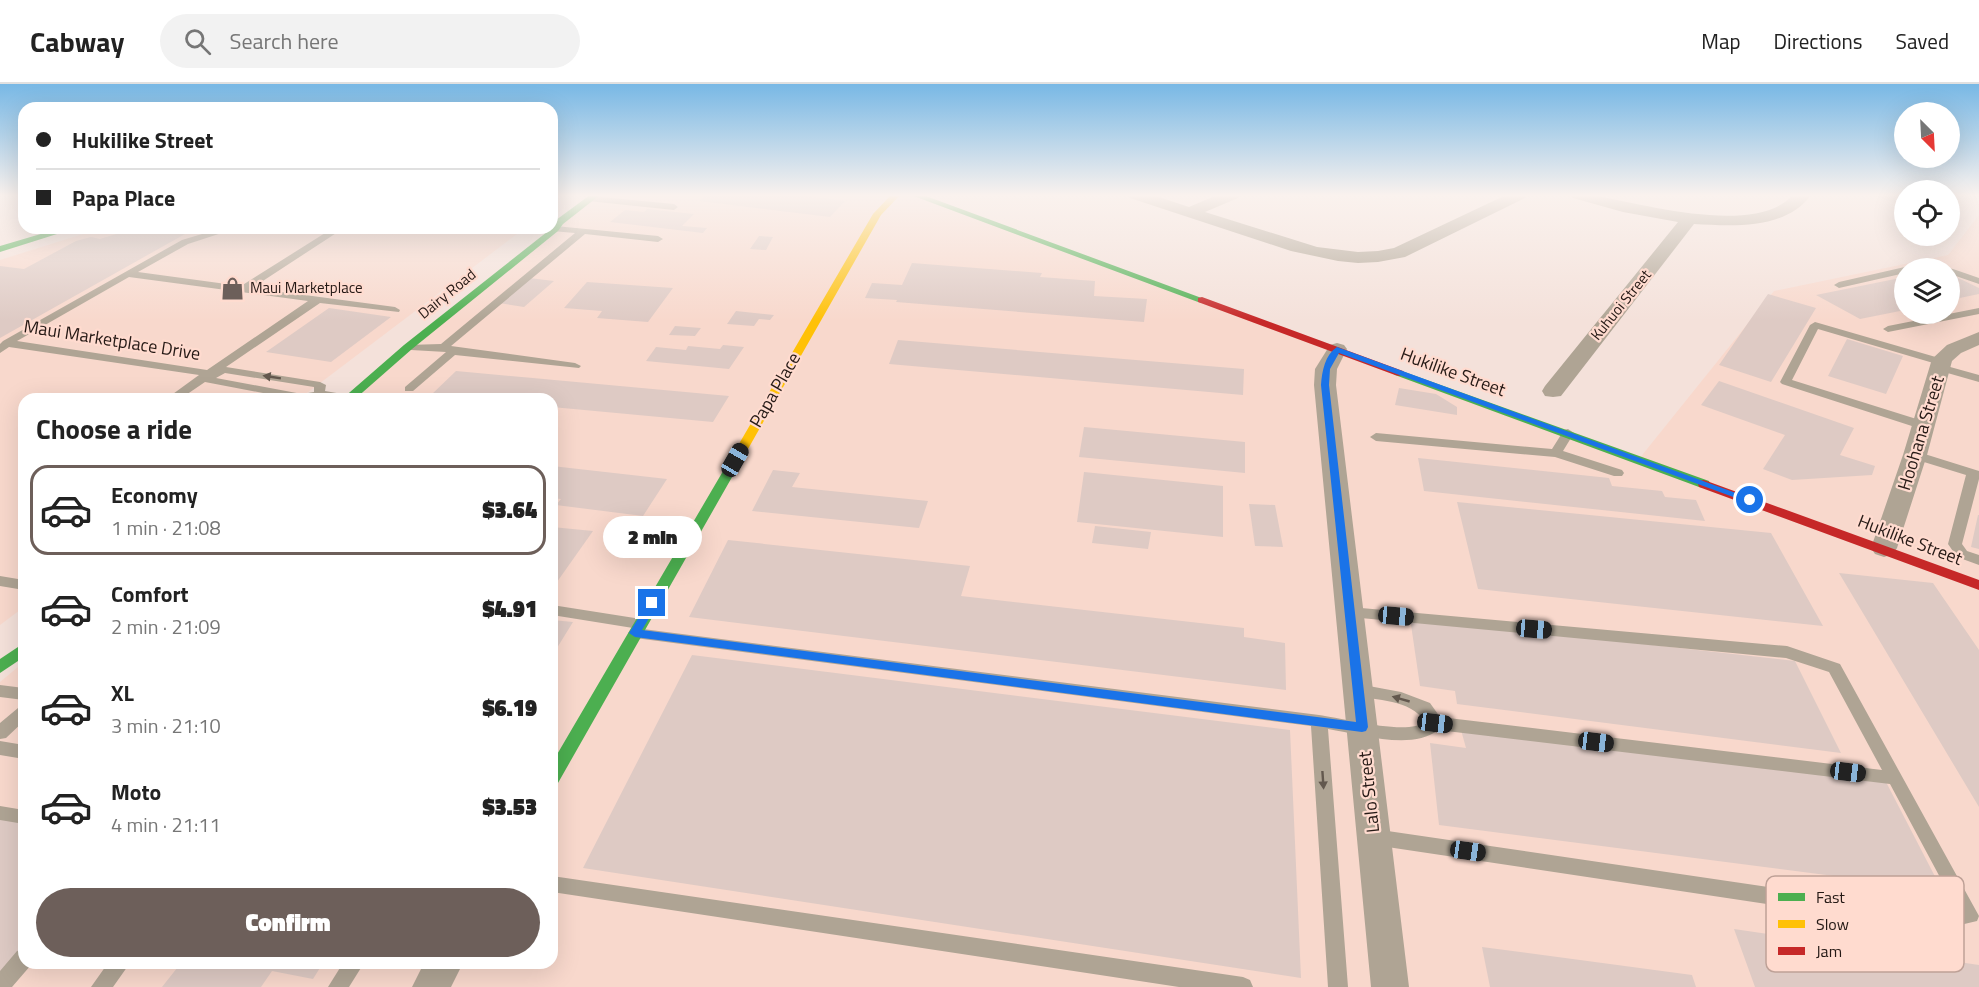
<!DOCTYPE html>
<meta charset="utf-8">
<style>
body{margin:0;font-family:"Titillium Web",sans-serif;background:#f2f2f2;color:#222;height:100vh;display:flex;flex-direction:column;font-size:22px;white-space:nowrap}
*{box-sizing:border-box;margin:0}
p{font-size:20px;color:#767676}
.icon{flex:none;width:33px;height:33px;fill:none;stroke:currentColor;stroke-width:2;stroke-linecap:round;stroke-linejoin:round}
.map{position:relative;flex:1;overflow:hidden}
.sheet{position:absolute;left:18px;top:309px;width:540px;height:576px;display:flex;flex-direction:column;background:#fff;border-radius:18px;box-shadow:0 6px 24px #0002}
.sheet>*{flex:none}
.banner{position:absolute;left:18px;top:18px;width:540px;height:132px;border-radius:18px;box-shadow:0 6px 24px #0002;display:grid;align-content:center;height:132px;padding:0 18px;background:#fff}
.needle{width:39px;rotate:156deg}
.fabs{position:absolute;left:1894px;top:18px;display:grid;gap:12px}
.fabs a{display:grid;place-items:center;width:66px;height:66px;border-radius:50%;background:#fff;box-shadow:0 6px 24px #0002;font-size:30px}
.end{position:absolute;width:27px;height:27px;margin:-14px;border:8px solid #1a73e8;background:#fff;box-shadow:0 0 0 3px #fff}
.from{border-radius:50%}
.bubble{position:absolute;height:42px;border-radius:21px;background:#fff;box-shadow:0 6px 24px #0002;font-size:20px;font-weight:800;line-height:42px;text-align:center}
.car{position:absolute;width:18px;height:36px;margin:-18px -9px;border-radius:8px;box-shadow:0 0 4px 2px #0007;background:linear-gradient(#222 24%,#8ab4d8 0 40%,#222 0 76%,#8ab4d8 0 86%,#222 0)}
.banner b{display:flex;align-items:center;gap:21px;height:57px;font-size:22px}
.banner b+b{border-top:2px solid #e0e0e0}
.banner i{width:15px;height:15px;background:#222}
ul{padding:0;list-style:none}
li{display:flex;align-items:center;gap:18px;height:90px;margin:0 12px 9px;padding:0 6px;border:3px solid transparent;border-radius:18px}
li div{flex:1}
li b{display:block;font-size:22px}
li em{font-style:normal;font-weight:800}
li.on{border-color:#6d5f5a}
li>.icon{width:54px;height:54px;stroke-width:1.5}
h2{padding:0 18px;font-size:27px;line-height:72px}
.cta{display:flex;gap:12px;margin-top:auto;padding:12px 18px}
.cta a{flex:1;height:69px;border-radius:36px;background:#6d5f5a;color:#fff;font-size:24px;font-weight:800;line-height:69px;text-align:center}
header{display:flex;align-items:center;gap:36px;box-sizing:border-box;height:84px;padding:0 30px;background:#fff;border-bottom:2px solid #e0e0e0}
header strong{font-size:28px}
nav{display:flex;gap:33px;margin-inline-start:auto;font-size:21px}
.search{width:420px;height:54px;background:#f2f2f2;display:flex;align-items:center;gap:15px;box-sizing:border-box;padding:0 21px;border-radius:33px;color:#767676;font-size:22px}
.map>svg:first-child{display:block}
.built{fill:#f8d8cc;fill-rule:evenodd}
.building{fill:#decac4}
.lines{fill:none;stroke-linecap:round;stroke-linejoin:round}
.lane{fill:#afa494;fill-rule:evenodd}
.street{fill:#afa494;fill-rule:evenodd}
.fast{fill:#4caf50;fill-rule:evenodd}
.slow{fill:#ffc107;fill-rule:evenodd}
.jam{fill:#c62828;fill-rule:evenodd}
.oneway{fill:#63584e}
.route{fill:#1a73e8}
.labels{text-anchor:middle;stroke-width:4.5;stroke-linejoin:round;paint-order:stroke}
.far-poi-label{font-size:15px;fill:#251915;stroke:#ffdbcf;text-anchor:start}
.far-street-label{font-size:15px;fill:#251915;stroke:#ffdbcf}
.street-label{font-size:18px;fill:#251915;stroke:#ffdbcf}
.key{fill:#ffdbcf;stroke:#bea197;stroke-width:1.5}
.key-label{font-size:16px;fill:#251915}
</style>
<header>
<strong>Cabway</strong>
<div class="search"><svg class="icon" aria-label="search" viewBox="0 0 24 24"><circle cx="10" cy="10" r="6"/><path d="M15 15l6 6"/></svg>Search here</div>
<nav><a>Map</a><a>Directions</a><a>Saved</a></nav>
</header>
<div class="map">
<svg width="1979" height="903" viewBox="0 0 1979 903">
<rect width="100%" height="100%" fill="#f4e1da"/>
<path class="built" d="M593,111h322l724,264 135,-168 174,-36 31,-40v772h-1979v-305l24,-20v301h528v-564h-204zM1905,184h45v46h-45z
M102,144h423l-226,171h-275v208l-24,18v-365z"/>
<path class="building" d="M705,111h94l46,6 -15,16 -131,-16z
M1873,111l32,2v8l-32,-9z
M647,125l47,5 -12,12 25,2 -4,5 -93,-11 15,-12 19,2z
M136,144l68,1 -19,5 -185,104v-72l24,3 52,-28 15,-4 9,2z
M759,152l14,1 -7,13 -16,-1z
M912,179l130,10 -2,4 55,4 -1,15 53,3 -3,23 -248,-20 1,-2 -32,-2 7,-15 30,2z
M1950,190l29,14v6l-29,6z
M1905,193v33l-45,9 -44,-24z
M529,194l25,3 -30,26 -25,-4z
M587,198l86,6 -25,34 -51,-4 5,-7 -38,-3z
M1768,210l48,14 -45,74 -52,-17z
M329,224l62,9 -60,45 -65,-10z
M736,227l38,4 -4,5 -11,-1 -5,7 -27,-2z
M675,242l26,2 -6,8 -26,-1z
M1847,255l56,17 -17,38 -58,-18z
M898,256l346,29 -1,26 -354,-31z
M723,261l21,2 -15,22 -83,-8 10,-14 30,3 2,-4 32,3z
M456,287l273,25 -16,26 -161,-15v-8h-78l-43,-4z
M1719,297l135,47 -14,27 35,11 -3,9 -80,5 -29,-11 22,-34 -84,-30z
M1399,304l37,6 21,13v8l-62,-10z
M1084,343l161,15v31l-166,-16z
M1418,374l191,20 3,8 50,5 3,6 31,3 9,21 -281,-30z
M552,382l115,13 -24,37 -87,-11 5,-6 -9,-1z
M773,386l27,3 -8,14 136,14 -9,27 -167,-17z
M1084,388l139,14v51l-146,-15z
M1457,418l314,31 52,93 -345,-37z
M1249,420l26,1 8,42 -28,-1z
M1978,431h1v34l-8,-2z
M1095,442l56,6 -3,17 -56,-6z
M552,443l41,4 -41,58z
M728,456l242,26 -9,30 283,32v9l41,6 1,47 -597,-73z
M1839,489l94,10 46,67v157z
M1410,534l385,43 46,92 -384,-49 -2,-13 -35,-5z
M552,536l21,2 -21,34z
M692,571l598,75 11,248 -718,-110z
M1461,646l425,52 56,108 -503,-65 -9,-82 36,5z
M0,734l24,3v125l-24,28z
M1734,845l245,36v22h-224z
M1482,863l210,28 4,12h-206z
M181,879h142l-10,16 -41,-8 -11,16h-99z"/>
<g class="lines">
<path class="lane" d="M591,112l83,8 4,3 -4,3 -86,-9 -1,-2z
M555,142l103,10 5,3 -5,3 -73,-8 -134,112 124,17 6,3 -2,2 -124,-13 -42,36h-8v-4l41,-35 -35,-2 -5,-3 1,-2 34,-1 134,-111 -23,-2 -2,-2z
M222,144h15l-49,16 -50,28 103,14 92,-58h11l-92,60 143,19 5,3 -1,2 -79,-9 -94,64 94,15 6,3 -1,6 29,5 1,3h-61l-89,-17 -25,17h-14l33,-24 -190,-28 -9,6v-9l3,-3 179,-101zM129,193l179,24 -101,69 -190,-29zM225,289l89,14v5l-12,2 -86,-16z
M1931,177l17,7h-43v5l-66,15 -5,-3 5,-3z
M1948,184l5,1 26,9v6l-29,-10z
M1979,224v6l-91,18 -5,-3 5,-3z
M1815,238l131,38 2,2 -5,3 36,10v7l-42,-12 -2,-2 5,-3 -122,-36 -26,51 134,42 2,3 -6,4 -4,-1 -136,-44 -2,-2 30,-57z
M1568,345l6,4 -11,18 59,19 2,3 -2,3h-8l-59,-19 -179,-16 -6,-4 6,-4 176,16 12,-19z
M1915,367l64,20v8l-17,65 5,7 12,4v10l-22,-8 -9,-13 18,-69 -55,-17 -2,-3 2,-3z
M0,492l24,4v10l-24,-4z
M552,521l89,14 5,1 2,4 -5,5 676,86c23,3 89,21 106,7 -15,-24 -48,-20 -73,-28l-2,-4 2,-4 6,-2 43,8 29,11 10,14 442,53 -53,-98 -43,-14 -436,-41 -5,-1 -2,-4 2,-4 5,-1 437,39 53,18 139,252 -2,5 -38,9 -565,-85 -6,-3 -3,-5 3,-5 6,-3 565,83 18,-3 -67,-125 -452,-54c-26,21 -79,4 -110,-1l20,258h-20l-17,-261 -676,-88 -5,-1 -2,-4 5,-5 -81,-13z
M0,601l24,3v12l-24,-3z
M24,622v15l-18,17 -6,1v-16l18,-15z
M0,657l24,4v14l-24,-4z
M0,722l24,4v14l-24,-4z
M552,792l691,101 7,3 3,7h-74l-627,-95z
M24,865v14l7,2 -19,22h-12v-16l17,-20z
M108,879h22l-17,24h-22z
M343,879h21l-15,24h-21z"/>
<path class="street" d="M1128,111h25l36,12 28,-12h23l-2,3 -33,14 112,35 41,5 20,-1 16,-3 112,-53h21l-2,3 -120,59 -27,5 -20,1 -20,-2 -47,-10 -161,-53z
M1571,111c9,0 19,-1 27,1 48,9 158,40 195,-1h18c-26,35 -77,31 -117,29l-133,172 -8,1 -8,-1 -3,-5 3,-5 133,-164 -55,-10 -50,-14z
M1979,248v13l-18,8 -9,8 -25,94 -30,93 -4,6 -9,3 -9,-3 -4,-6 32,-93 29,-96 15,-14z
M1337,259l7,2 3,4 -10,20 -1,16 73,602h-38l-57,-602 1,-16 15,-24z
M424,879h39l-12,24h-39z"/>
<path class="fast" d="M590,111h10l-37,29 -5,7 -146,118 -57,50h-13l62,-54 148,-117 4,-8z
M911,111h12l284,105 -5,3 -4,-1z
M61,144h15l-76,24v-6z
M1399,286l310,111 1,3 -6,4 -5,-1 -304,-112 -2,-2z
M742,361l6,4 -190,334 -6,2v-22l184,-314z
M24,559v14l-24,16v-14z"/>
<path class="slow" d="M891,111h9l-19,20 -133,234 -2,3h-8l-2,-3 137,-235z"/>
<path class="jam" d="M1202,213l201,74 2,2 -6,3 -4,-1 -197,-73v-4z
M1704,396l275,100v10l-280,-103 -1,-3 1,-3z"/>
</g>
<defs><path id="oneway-solid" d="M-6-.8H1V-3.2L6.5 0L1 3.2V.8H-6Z" transform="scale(1.5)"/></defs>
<g class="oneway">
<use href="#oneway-solid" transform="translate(272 293) rotate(-171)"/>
<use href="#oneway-solid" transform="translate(1401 615) rotate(-164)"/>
<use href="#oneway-solid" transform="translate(1323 696) rotate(86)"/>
</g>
<linearGradient id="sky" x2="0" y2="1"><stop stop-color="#78b8e5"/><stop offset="0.47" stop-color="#faf2ee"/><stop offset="1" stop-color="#faf2ee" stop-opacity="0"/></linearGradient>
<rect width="1979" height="237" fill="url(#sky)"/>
<path class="route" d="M1337,263l418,153 -8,2 -408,-149 -9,16 -1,16 39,342 -2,4 -4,1 -727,-95 -6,-4 20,-32 3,-2 6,4 -16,27 714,92 -35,-337c1,-14 4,-30 16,-38z"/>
<defs>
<symbol id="shop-bare" viewBox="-9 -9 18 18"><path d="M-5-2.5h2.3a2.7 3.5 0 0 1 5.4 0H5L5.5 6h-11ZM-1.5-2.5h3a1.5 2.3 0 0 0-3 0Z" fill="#6d5f5a" stroke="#ffdbcf" stroke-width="2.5" paint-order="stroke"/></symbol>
</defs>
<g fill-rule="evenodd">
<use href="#shop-bare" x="216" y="188" width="33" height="33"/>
</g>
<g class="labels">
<g class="far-poi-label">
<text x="250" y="209">Maui Marketplace</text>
</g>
<g class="far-street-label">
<text transform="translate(447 210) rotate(-39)" y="5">Dairy Road</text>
<text transform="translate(1621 221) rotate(-51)" y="5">Kuhuoi Street</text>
</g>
<g class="street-label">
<text transform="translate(112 256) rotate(9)" y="6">Maui Marketplace Drive</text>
<text transform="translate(1453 288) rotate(20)" y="6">Hukilike Street</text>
<text transform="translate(775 306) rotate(-60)" y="6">Papa Place</text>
<text transform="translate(1921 349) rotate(-73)" y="6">Hoohana Street</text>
<text transform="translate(1910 456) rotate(21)" y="6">Hukilike Street</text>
<text transform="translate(1369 708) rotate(-96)" y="6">Lalo Street</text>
</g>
</g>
<rect x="1766" y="792" width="198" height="96" rx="9" class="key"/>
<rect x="1778" y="809" width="27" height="8" fill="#4caf50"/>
<rect x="1778" y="836" width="27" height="8" fill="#ffc107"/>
<rect x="1778" y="863" width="27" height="8" fill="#c62828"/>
<g class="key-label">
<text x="1816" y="819">Fast</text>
<text x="1816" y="846">Slow</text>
<text x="1816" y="873">Jam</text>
</g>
</svg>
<div class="fabs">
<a><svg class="needle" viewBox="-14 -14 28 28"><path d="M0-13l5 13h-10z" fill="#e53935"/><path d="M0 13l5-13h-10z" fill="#767676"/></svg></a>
<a><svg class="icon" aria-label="locate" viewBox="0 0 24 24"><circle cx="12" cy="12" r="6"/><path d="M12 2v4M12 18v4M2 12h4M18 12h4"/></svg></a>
<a><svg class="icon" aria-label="layers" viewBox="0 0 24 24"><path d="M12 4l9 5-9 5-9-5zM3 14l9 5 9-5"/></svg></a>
</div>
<i class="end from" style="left:1750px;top:416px"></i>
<i class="end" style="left:652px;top:519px"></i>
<div class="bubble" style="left:603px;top:432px;width:99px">2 min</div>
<i class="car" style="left:735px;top:376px;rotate:30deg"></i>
<i class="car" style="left:1396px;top:532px;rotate:95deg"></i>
<i class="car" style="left:1534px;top:545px;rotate:95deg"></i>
<i class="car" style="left:1435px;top:639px;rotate:97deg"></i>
<i class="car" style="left:1596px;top:658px;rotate:97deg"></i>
<i class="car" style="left:1848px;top:688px;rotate:97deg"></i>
<i class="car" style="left:1468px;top:767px;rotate:98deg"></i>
<div class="banner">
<b><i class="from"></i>Hukilike Street</b>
<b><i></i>Papa Place</b>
</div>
<section class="sheet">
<h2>Choose a ride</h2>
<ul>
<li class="on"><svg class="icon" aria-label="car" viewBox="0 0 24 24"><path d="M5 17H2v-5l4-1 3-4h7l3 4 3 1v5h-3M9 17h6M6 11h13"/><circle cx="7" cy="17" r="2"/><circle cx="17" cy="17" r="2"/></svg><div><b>Economy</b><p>1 min · 21:08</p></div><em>$3.64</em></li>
<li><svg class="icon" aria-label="car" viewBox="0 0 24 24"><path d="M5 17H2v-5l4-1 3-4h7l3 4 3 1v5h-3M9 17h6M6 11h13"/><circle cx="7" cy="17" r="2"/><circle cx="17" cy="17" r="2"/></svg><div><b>Comfort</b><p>2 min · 21:09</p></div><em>$4.91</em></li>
<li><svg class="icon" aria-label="car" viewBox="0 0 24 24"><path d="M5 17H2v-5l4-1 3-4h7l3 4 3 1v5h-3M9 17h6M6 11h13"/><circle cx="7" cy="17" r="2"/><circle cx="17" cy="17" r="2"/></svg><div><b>XL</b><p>3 min · 21:10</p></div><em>$6.19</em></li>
<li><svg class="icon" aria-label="car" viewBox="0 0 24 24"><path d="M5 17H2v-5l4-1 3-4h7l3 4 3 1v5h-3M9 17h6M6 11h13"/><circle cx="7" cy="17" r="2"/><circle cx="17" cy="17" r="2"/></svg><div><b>Moto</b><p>4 min · 21:11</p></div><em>$3.53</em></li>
</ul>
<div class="cta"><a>Confirm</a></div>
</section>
</div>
